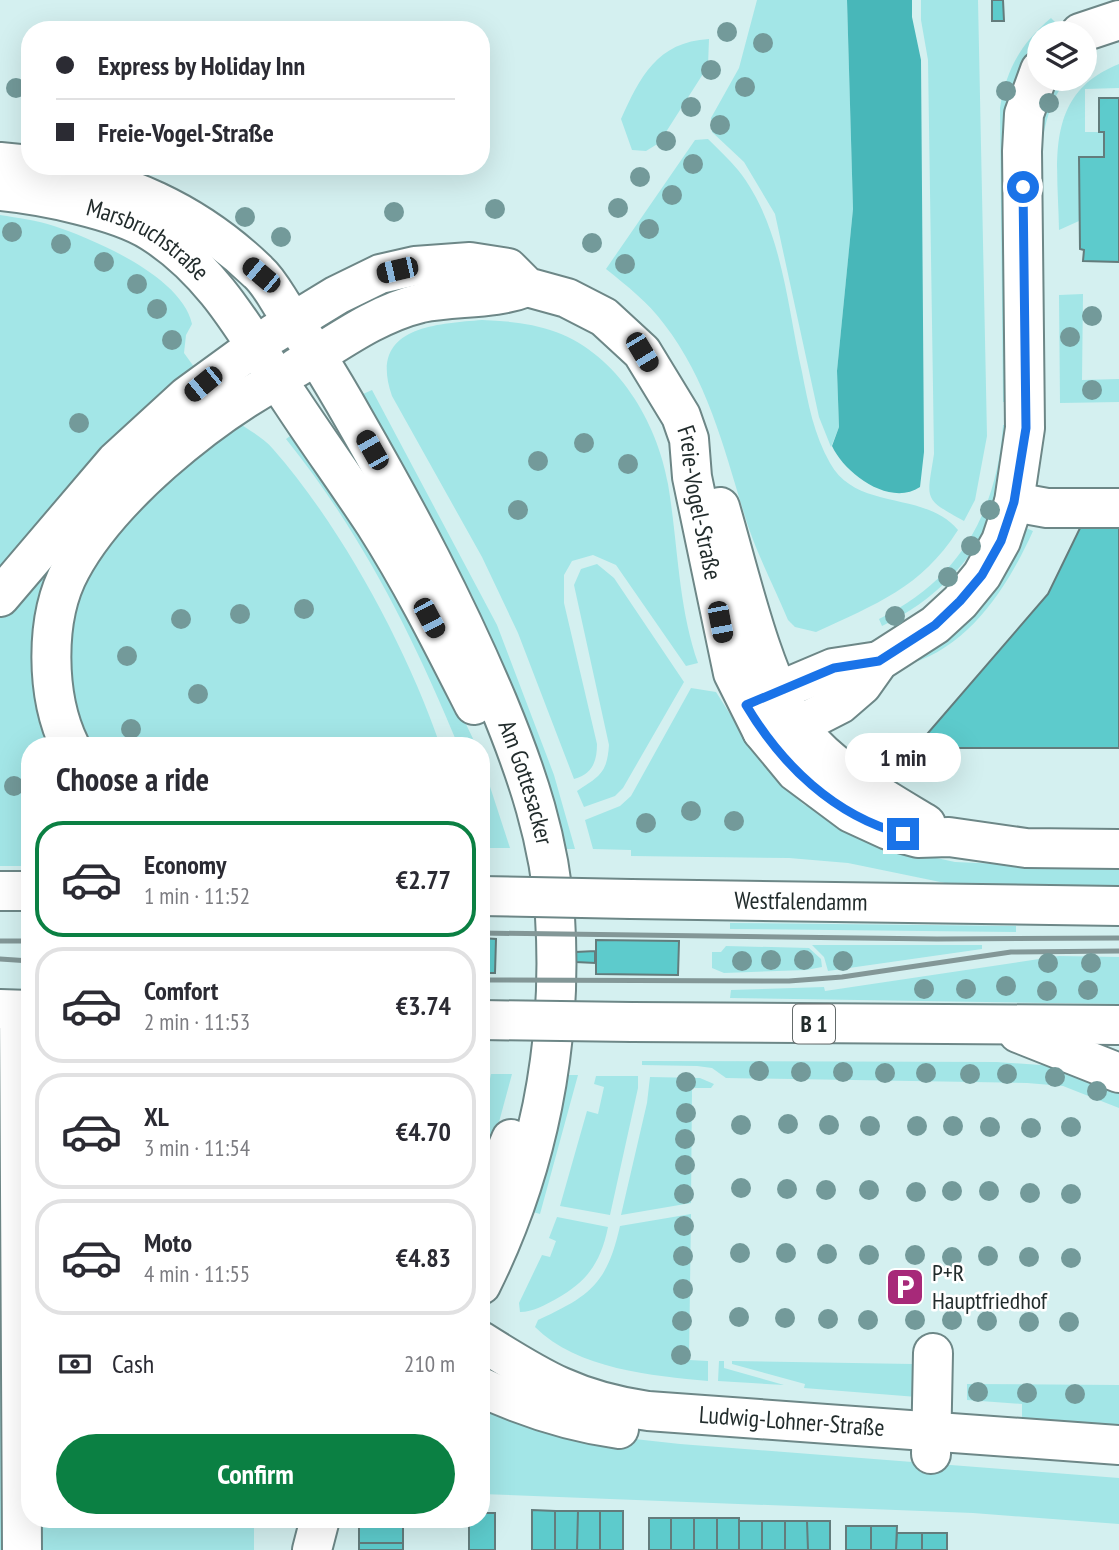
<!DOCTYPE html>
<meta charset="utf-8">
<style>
body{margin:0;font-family:"PT Sans Narrow",sans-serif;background:#f7f7f7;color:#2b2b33;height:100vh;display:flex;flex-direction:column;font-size:26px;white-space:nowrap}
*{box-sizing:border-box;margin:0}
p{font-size:23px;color:#7c7c81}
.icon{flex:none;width:38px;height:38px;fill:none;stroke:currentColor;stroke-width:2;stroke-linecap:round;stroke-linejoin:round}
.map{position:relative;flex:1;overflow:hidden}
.sheet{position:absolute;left:21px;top:737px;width:469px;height:791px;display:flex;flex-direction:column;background:#fff;border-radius:28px;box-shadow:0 7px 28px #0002}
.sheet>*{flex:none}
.hud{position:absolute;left:21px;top:21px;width:469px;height:154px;border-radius:28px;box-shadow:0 7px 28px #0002;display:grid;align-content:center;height:154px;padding:0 35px;background:#fff}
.tools{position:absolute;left:1027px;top:21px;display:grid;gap:14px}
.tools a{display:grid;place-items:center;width:70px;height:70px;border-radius:50%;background:#fff;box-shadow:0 7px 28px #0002;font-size:35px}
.end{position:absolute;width:32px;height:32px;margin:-16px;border:9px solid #1a73e8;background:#fff;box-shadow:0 0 0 4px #fff}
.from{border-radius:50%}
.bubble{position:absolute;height:49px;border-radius:24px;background:#fff;box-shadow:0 7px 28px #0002;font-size:23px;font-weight:700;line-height:49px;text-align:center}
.car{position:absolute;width:21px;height:42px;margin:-21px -10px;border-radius:9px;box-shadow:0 0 5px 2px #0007;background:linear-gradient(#222 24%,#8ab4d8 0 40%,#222 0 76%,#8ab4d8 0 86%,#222 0)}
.hud b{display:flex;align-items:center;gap:24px;height:66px;font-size:26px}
.hud b+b{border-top:2px solid #e1e1e2}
.hud i{width:18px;height:18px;background:#2b2b33}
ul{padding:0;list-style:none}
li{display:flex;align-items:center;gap:21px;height:116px;margin:0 14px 10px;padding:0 21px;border:4px solid #e1e1e2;border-radius:28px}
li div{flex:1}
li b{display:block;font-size:26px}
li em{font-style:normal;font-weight:700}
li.on{border-color:#0b8043}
li>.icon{width:63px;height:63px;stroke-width:1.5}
h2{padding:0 35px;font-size:32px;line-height:84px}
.pay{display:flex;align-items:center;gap:18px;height:77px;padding:0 35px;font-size:26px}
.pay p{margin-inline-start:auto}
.action{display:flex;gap:14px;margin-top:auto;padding:14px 35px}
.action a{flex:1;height:80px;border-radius:42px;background:#0b8043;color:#fff;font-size:28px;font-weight:700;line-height:80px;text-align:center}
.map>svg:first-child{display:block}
.green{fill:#a3e6e7}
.forest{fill:#48b7b9}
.building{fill:#5dcbcc;stroke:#637c7c;stroke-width:2}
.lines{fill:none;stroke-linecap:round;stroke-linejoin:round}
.minor-casing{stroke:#6d8787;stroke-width:42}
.highway-casing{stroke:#6d8787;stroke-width:42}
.minor{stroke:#fff;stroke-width:38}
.highway{stroke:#fff;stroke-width:38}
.rail{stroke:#839797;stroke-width:5}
.highway-bridge-casing{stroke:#6d8787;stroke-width:42;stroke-linecap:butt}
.highway-bridge{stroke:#fff;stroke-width:38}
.tree{fill:#739a9a}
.route{stroke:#1a73e8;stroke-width:9}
.labels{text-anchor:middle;stroke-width:5;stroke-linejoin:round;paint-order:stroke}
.shield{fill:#fff;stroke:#646b6b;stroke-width:2}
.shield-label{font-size:23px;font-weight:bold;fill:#222c2c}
.street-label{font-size:24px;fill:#222c2c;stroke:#fff}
.poi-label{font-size:24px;fill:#222c2c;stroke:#fff;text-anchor:start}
</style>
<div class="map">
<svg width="1119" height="1550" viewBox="0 0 1119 1550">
<rect width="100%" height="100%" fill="#d4f0f0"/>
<path class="green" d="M757,0h90l6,209 -16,162 2,56 -8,20 -12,-30 -44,-203 -31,-52 -32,-30 -1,-14 28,-50z
M921,0h57l9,436 -12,64 -11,21c-42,-23 -37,-21 -30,-67l-6,-394 -7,-40z
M1051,18l5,5c-27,22 -41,48 -48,85l2,294h-7l-3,-294c6,-38 21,-65 51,-90z
M709,39l-1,27 -49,77 -13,8 -14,-1 -11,-31c19,-42 36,-77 88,-80z
M1119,64v24l-34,1v43h19v25h-24l-1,64 -20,9c-1,-68 -16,-136 60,-166z
M1057,79h10c-40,50 -24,133 -23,192l-8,-4 1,-137z
M708,139c10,10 21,20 30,31 44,55 49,135 64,202 6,31 12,63 28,91 27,49 95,27 128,67 -37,58 -82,74 -142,102l-21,-5 -7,-7c-13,-31 -29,-62 -40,-94 -22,-69 -38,-143 -84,-202 -16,-22 -37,-38 -58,-55l89,-129z
M0,215c18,3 37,5 54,11 42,14 128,51 138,98l-6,11 -2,18 13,18 -197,210z
M1083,294l-1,86 37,-1v23l-59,1 -1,-108z
M482,320c25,1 50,3 74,12 62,23 101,90 112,152 10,59 10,122 30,179l-12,3 -70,-101 -23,-10 -21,6 -8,14v28l33,141c0,18 -5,30 -23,35l-56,-146 -36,-76 -90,-161c-24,-68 40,-72 90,-76z
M372,390l125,235 57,150 21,74h-21l-58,-172 -23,-80 -107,-196 -3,-7z
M234,420c13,9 29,17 39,29 68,77 134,199 167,296l-356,1 -13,-26 -2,-107 36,-72z
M1003,425h7c-2,17 -2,36 -6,53 -15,68 -61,119 -122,148l-3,-7c80,-39 118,-106 124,-194z
M293,434l47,65 102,175 34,71h-18c-45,-109 -97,-213 -172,-306z
M1026,528l7,3c-24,53 -62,114 -121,132l80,-72 19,-28z
M66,552l-6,193 -30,1v120h-30v-251z
M597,564l17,14 70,104 -61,106 -8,8 -31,11 -7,-16c23,-15 30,-18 32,-46l-35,-160 7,-16z
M691,688l25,4 35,55 52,57 33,18 73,30 46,10 164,7v18l-169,-3 -102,-21 -59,-5 -158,-2v-6l-38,-1 -8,-29 35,-14 11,-10z
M481,759l29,89h-21l-8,-29z
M730,923l286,3v6l-286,-3z
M812,945h170v4l-154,22 -4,-14z
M726,946l83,2 12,11 1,8 -16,3 -82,3 -12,-5v-16h9z
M1059,956l60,1v47l-389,-6 1,-8 93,-3 1,4z
M0,1061h30v458h224v31h-254z
M642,1061l355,1 58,4 64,20v22l-56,-22 -36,-3 -301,-5 -14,-10 -15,-2 -55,-1z
M491,1074h21l-13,48 -18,40v-40z
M557,1075h21l-38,139 -7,-2 4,-11 5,-58z
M596,1076h42v12l-28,127 -50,-9 27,-95 11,3 6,-27 -10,-3z
M650,1077l50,1 14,6 -3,4h-19l-1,115 -70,12 26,-112z
M691,1214l-2,146 19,1v20c-55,-5 -131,-12 -173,-54l3,-7c52,-24 69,-36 82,-94z
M557,1217l51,10c-7,35 -21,55 -52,72 -11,6 -23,13 -36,13l-1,-9 23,-48 8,2 6,-16 -7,-3z
M719,1361h5v7l60,17 -66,-4z
M732,1361l181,3 3,3 1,30 -113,-9 1,-4 -73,-20z
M967,1384l152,1v52l-97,-7v-26l-55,-4z
M481,1400l117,35 82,9 439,34v46l-146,-11 -492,-19z"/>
<path class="forest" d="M847,0h65v17l9,43 3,392 -4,35c-30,20 -75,-13 -88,-41l7,-19 -2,-56 16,-162z"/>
<path class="building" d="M992,0h11l1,21h-12z
M1099,98h20v164l-36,-1 1,-11 -4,-1 -1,-92h25v-25h-5z
M1082,524h37v224h-204l133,-154z
M481,938l15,1 -1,34h-14z
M596,940l83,1 -1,34 -82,-1z
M595,951v12l-19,-1v-10z
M532,1510l23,1v39h-23z
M555,1511h23l-1,39h-22z
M578,1511h22v39h-23z
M600,1511h23v39h-23z
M481,1513h14v37h-26v-31h12z
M649,1518h22v32h-22z
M671,1518h23v32h-23z
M694,1518h23v32h-23z
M717,1518h22v32h-22z
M359,1519h44v24h-44z
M739,1521h23v29h-23z
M762,1521h23v29h-23z
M785,1521h22l1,29h-23z
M807,1521h23v29h-22z
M846,1526h25v24h-25z
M871,1526h26l-1,24h-25z
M897,1533h25v17h-26z
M922,1533h25v17h-25z
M359,1543h44v7h-44z"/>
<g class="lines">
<defs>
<g id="minor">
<path d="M1080,33l39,-13"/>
<path d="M0,162l30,3"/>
<path id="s1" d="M37,166c86,14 158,45 221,106 10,9 17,22 24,33 27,37 50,75 72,114 54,94 102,184 144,284 29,70 52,138 57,214 8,127 -17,254 -74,368"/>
<path id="s2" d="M0,191c41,4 118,19 152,41 66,42 98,108 140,170 27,41 56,81 83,122 37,58 68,120 99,181"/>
<path id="s3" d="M273,334l64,-39 43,-21 35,-8 55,-4 38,6 19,19 40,11 37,19 38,35 39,64 8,23 3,38 41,196 29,58 34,41 55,41 37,17 30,8 31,-1 77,11 93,1"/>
<path d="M296,368c40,-24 79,-54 125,-65 36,-7 73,-3 106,-16"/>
<path d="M1014,502l33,6h72"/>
<path d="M720,507c18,60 43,174 79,221 33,42 82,69 127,96"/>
<path d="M755,701l78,-33 46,-7"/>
<path d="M762,731l35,-5 43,-22 22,-19 17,-24 56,-36 25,-23 22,-27 19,-34 13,-39 11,-74 -3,-277 2,-37 16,-44"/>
<path d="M19,1010l3,540"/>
<path d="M481,1211l30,-72"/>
<path id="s4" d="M481,1341c60,38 96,60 167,70l471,34"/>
<path d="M481,1387c45,21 89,35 138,42"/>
<path d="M931,1454l2,-101"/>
<path d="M312,1550l8,-31"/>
</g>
<g id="highway">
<path d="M0,597l116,-136 71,-65 70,-51"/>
<path d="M70,746c-24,-49 -26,-128 1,-177 39,-72 135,-150 206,-189"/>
<path d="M0,891h30"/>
<path id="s5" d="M631,899l488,7"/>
<path d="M0,1009l30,1"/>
<path d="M632,1022l487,3"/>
<path d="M1018,1033l101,40"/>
</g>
</defs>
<use href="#minor" class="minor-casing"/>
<use href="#highway" class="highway-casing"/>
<use href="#minor" class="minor"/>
<use href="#highway" class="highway"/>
<path class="rail" d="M481,933l456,6 182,-1
M0,941h30
M0,959l30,2
M481,980l308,1 53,-4 169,-25 108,-1"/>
<defs>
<path id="highway-bridge" d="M481,896l150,3
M481,1020l151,2"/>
</defs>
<use href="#highway-bridge" class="highway-bridge-casing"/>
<use href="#highway-bridge" class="highway-bridge"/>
</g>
<g class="tree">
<circle cx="727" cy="32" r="10"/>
<circle cx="763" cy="43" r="10"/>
<circle cx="711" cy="70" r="10"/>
<circle cx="745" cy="87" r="10"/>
<circle cx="16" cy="88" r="10"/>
<circle cx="1006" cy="91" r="10"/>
<circle cx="1049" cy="103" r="10"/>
<circle cx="691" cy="107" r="10"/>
<circle cx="720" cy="125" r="10"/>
<circle cx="666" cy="141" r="10"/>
<circle cx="693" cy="164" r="10"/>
<circle cx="640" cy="177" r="10"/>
<circle cx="672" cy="195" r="10"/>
<circle cx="618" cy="208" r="10"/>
<circle cx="495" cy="209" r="10"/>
<circle cx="394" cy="212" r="10"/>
<circle cx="245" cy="217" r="10"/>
<circle cx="649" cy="229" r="10"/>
<circle cx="12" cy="232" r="10"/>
<circle cx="281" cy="237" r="10"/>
<circle cx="592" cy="243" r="10"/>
<circle cx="61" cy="244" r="10"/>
<circle cx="104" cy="262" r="10"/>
<circle cx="625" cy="264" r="10"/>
<circle cx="137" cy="284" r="10"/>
<circle cx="157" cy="309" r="10"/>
<circle cx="1092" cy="316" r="10"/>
<circle cx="1070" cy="337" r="10"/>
<circle cx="172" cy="340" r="10"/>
<circle cx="1092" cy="390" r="10"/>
<circle cx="79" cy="423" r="10"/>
<circle cx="584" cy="443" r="10"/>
<circle cx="538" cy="461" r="10"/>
<circle cx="628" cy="464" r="10"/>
<circle cx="518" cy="510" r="10"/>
<circle cx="990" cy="510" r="10"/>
<circle cx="971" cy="546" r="10"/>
<circle cx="948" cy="577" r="10"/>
<circle cx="304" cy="609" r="10"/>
<circle cx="240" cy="614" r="10"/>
<circle cx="895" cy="616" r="10"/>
<circle cx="181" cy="619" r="10"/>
<circle cx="127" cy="656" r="10"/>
<circle cx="198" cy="694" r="10"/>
<circle cx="131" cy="729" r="10"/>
<circle cx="14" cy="786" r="10"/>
<circle cx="691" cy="811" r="10"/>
<circle cx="734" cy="821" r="10"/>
<circle cx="646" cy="823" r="10"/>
<circle cx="771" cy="960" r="10"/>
<circle cx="804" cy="960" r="10"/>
<circle cx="742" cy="961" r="10"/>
<circle cx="843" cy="961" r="10"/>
<circle cx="1048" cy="963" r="10"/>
<circle cx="1091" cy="963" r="10"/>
<circle cx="1006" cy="986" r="10"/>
<circle cx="924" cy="989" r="10"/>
<circle cx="966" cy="989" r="10"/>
<circle cx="1088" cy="990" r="10"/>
<circle cx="1047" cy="991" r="10"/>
<circle cx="759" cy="1071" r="10"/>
<circle cx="801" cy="1072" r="10"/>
<circle cx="843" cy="1072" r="10"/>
<circle cx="885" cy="1073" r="10"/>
<circle cx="926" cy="1073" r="10"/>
<circle cx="970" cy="1074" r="10"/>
<circle cx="1007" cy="1074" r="10"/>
<circle cx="1055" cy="1077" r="10"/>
<circle cx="686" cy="1082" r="10"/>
<circle cx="1097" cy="1091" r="10"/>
<circle cx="686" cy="1113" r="10"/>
<circle cx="788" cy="1124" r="10"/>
<circle cx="741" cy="1125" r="10"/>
<circle cx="829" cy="1125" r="10"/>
<circle cx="870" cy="1126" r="10"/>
<circle cx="917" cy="1126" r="10"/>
<circle cx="953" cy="1126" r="10"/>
<circle cx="990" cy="1127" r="10"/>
<circle cx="1071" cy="1127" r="10"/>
<circle cx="1031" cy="1128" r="10"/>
<circle cx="685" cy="1139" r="10"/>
<circle cx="685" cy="1165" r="10"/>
<circle cx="741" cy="1188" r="10"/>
<circle cx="787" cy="1189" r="10"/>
<circle cx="826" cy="1190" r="10"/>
<circle cx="869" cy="1190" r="10"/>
<circle cx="952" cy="1191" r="10"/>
<circle cx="989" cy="1191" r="10"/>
<circle cx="916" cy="1192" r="10"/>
<circle cx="1030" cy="1193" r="10"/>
<circle cx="684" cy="1194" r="10"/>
<circle cx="1071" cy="1194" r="10"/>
<circle cx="684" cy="1226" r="10"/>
<circle cx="740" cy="1253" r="10"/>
<circle cx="786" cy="1253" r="10"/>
<circle cx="827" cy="1254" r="10"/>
<circle cx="869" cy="1255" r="10"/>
<circle cx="915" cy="1255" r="10"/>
<circle cx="683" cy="1256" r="10"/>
<circle cx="988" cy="1256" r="10"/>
<circle cx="952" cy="1257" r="10"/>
<circle cx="1029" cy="1257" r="10"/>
<circle cx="1071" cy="1258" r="10"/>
<circle cx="683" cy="1289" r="10"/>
<circle cx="739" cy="1317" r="10"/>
<circle cx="785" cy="1318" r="10"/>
<circle cx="828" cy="1319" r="10"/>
<circle cx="868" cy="1320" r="10"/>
<circle cx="915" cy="1320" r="10"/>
<circle cx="952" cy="1320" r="10"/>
<circle cx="682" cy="1321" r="10"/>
<circle cx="987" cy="1321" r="10"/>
<circle cx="1029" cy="1322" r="10"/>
<circle cx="1069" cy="1322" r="10"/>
<circle cx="681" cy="1355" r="10"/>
<circle cx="978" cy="1392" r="10"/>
<circle cx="1027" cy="1393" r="10"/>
<circle cx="1075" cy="1394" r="10"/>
</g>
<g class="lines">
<path class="route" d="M903,834c-69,-18 -122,-70 -157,-129l88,-37 45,-7 56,-36 25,-24 22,-26 19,-34 13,-39 12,-74 -3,-241"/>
</g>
<defs>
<symbol id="parking-square" viewBox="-11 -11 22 22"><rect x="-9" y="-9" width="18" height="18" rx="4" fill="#a72979" stroke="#fff"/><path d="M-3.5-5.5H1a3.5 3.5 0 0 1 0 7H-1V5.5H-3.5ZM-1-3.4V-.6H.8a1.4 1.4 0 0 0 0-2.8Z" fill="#fff"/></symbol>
</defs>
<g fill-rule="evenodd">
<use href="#parking-square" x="883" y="1265" width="44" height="44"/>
</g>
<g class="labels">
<rect class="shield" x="793" y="1004.5" width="42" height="39" rx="5"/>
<g class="shield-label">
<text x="814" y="1032">B 1</text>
</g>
<g class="street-label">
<text dy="8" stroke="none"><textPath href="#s2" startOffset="158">Marsbruchstraße</textPath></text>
<text dy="8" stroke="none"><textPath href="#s3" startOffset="578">Freie-Vogel-Straße</textPath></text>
<text dy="8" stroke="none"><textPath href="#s1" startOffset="828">Am Gottesacker</textPath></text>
<text dy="8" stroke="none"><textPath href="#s5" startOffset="170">Westfalendamm</textPath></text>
<text dy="8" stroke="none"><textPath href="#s4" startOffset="327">Ludwig-Lohner-Straße</textPath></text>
</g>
<g class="poi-label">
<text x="932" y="1281">P+R<tspan x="932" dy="28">Hauptfriedhof</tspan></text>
</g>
</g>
</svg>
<div class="tools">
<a><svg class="icon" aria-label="layers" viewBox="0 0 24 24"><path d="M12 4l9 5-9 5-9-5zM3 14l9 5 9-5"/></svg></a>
</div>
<i class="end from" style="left:1023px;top:187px"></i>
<i class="end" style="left:903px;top:834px"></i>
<div class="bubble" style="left:845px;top:733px;width:116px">1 min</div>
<i class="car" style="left:397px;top:270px;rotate:257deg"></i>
<i class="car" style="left:261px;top:275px;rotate:310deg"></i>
<i class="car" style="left:642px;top:352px;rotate:149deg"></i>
<i class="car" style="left:203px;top:384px;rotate:231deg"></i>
<i class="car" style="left:372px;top:450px;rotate:330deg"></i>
<i class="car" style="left:429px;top:618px;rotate:152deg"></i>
<i class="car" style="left:720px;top:622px;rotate:169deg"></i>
<div class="hud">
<b><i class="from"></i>Express by Holiday Inn</b>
<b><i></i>Freie-Vogel-Straße</b>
</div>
<section class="sheet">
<h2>Choose a ride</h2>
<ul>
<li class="on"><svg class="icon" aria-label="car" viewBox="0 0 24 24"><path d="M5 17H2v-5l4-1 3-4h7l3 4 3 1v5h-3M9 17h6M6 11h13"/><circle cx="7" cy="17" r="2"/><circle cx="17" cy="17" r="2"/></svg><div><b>Economy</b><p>1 min · 11:52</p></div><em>€2.77</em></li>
<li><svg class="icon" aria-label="car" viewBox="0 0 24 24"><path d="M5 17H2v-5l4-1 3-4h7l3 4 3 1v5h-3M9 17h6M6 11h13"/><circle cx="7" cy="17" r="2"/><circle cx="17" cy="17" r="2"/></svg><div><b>Comfort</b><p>2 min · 11:53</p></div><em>€3.74</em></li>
<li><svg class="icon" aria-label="car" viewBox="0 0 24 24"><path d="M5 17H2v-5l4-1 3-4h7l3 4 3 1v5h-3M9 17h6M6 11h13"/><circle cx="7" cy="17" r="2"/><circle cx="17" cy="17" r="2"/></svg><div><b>XL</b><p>3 min · 11:54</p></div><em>€4.70</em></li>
<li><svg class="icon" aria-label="car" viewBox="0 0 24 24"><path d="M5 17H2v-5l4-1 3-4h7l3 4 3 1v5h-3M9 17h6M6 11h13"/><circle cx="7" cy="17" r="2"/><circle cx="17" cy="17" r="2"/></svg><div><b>Moto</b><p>4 min · 11:55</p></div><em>€4.83</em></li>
</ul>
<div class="pay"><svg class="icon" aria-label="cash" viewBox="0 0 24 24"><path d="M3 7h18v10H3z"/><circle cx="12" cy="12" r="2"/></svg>Cash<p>210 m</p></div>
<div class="action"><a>Confirm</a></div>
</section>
</div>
